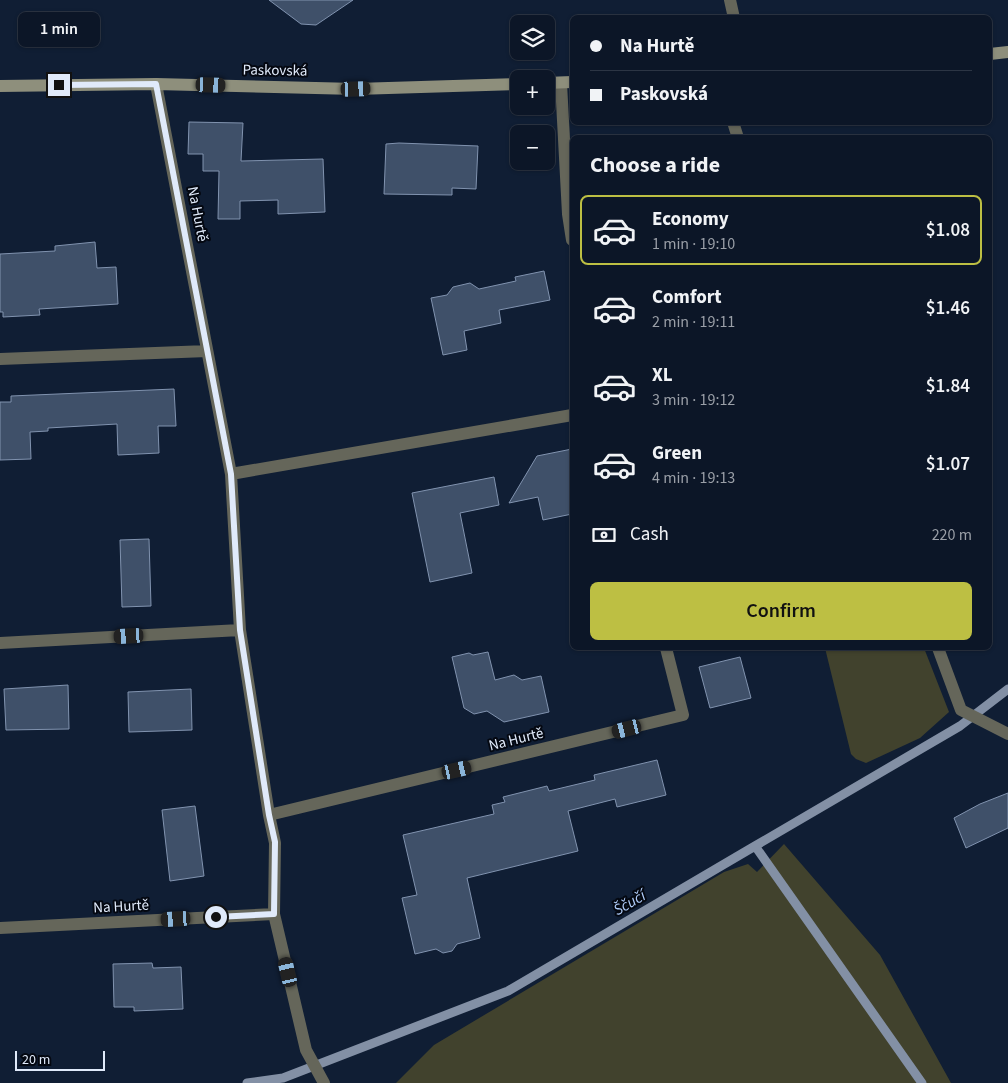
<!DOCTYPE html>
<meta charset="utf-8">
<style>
body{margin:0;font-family:"Source Sans 3",sans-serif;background:#1a2333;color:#f1f3f6;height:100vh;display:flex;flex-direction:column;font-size:19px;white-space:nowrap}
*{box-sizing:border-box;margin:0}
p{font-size:16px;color:#9a9fa7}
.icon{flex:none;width:28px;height:28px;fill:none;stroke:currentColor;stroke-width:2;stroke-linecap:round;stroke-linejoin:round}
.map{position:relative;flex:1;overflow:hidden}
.details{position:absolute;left:570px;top:135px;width:422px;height:515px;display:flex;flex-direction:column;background:#0c1627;border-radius:8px;box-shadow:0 1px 4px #0004,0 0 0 1px #2c3544}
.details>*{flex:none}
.hud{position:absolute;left:570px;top:15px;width:422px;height:110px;border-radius:8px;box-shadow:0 1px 4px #0004,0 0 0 1px #2c3544;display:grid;align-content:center;height:110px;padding:0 20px;background:#0c1627}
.tools{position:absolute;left:510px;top:15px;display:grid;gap:10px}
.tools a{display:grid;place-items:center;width:45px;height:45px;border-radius:8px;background:#0c1627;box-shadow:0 1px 4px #0004,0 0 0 1px #2c3544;font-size:25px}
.scale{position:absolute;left:15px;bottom:12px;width:90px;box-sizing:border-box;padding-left:5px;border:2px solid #e0eafa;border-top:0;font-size:14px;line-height:18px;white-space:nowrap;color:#e0eafa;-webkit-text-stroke:4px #040811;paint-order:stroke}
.end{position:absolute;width:22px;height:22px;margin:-11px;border:6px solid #e0eafa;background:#111;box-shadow:0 0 0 2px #111}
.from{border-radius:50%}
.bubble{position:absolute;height:35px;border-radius:8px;background:#0c1627;box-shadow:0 1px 4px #0004,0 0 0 1px #2c3544;font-size:16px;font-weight:600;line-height:35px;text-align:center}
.car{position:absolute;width:15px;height:30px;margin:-15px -8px;border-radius:6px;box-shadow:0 0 4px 1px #0007;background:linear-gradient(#222 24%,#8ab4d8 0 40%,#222 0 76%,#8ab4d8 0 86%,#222 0)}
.hud b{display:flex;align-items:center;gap:18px;height:48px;font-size:19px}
.hud b+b{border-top:1px solid #2c3544}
.hud i{width:12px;height:12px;background:#f1f3f6}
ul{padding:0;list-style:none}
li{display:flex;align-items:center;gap:15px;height:70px;margin:0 10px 8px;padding:0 10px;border:2px solid transparent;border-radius:8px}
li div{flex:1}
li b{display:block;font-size:19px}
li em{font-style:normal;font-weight:600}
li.current{border-color:#bdbf43}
li>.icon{width:45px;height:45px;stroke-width:1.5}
h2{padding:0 20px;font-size:22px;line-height:60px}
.pay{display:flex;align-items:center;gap:12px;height:55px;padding:0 20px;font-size:19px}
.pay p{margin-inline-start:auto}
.button{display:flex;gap:10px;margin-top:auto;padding:10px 20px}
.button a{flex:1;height:58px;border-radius:8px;background:#bdbf43;color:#111;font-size:20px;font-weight:600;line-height:58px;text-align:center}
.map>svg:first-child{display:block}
.green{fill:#41422d}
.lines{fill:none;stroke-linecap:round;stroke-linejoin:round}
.stream{stroke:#8390a5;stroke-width:9}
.building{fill:#3f5069;stroke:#8193af}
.street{stroke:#65665a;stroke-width:12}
.secondary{stroke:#8e8f7c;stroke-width:12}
.route{stroke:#e0eafa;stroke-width:6}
.labels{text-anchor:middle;stroke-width:4;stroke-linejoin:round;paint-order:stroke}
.street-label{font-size:15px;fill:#e0eafa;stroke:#040811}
.water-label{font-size:16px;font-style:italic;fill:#b0cdfa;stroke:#040811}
</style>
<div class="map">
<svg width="1008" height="1083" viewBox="0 0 1008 1083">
<rect width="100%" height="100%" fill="#101e34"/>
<path class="green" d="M825,648h99l25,64 -29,26 -54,25 -10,-4 -5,-5z
M784,844l96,111 71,128h-555l38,-38 290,-173 24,-8 9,8z"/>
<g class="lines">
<path class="stream" d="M755,846l205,-120 48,-37
M247,1083l36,-5 225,-87 247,-145 167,237"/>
</g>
<path class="building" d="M269,0h84l-37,25 -15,-1z
M189,122l54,1 -2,38 82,-2 2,53 -47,2v-14l-38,1v18h-22l1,-48h-16v-17h-15z
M399,143l79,3 -2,43 -24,-1v7l-68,-1 2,-50z
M95,242l2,26 19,-1 2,37 -79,5 1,6 -37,2v-5h-3v-58l55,-3v-5z
M544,271l6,29 -51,10 2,13 -37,8 3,19 -24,5 -12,-57 16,-3 6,-8 17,-4 9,6 37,-8 -1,-4z
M174,389l2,37h-18l1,27 -41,2 -1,-31 -69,4v3l-18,1 1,27 -31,1v-58h11v-6z
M572,449v65l-29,6 -5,-23 -29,6 28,-47z
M494,477l5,28 -39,8 12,60 -42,9 -18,-89z
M149,539l2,67 -29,1 -2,-67z
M488,652l7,28 19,-5 8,5 19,-4 8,36 -45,10 -17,-11 -13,3 -10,-6 -12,-51 17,-4 4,2z
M740,657l11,41 -41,10 -11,-41z
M68,685l1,44 -63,1 -2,-41z
M191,689l1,41 -63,2 -1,-40z
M657,760l9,35 -49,12 -2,-8 -47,12 10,40 -111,27 13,60 -23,6 -5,7 -9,2 -7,-4 -21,5 -13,-56 15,-3 -14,-60 91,-21 -2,-9 13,-3 -2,-5 44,-11 2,5 46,-11 -1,-5z
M1008,793v35l-42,20 -12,-30 26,-14z
M195,806l9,70 -34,5 -8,-71z
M152,963l1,5 28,-1 2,42 -49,2v-4h-20l-1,-43z"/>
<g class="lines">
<path class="street" d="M730,0l4,18
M561,83l7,131 4,26
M156,84l75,390 9,156 29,185 6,28 -1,71 32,136 18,33
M733,122l5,16
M0,359l207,-8
M231,474l341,-59
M0,643l240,-13
M938,648l23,62 47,24
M269,815l414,-100 -17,-67
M0,928l274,-14"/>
<path class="secondary" d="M990,54l18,-2
M546,83l26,-1
M0,86l156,-2 200,5 163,-5"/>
</g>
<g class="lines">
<path class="route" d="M59,85l97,-1 75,390 9,156 29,185 6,27 -1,72 -58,3"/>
</g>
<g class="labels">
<g class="street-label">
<text transform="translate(275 70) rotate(1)" y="5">Paskovská</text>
<text transform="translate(198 214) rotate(79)" y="5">Na Hurtě</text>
<text transform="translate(516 739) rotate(-14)" y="5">Na Hurtě</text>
<text transform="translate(121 906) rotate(-3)" y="5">Na Hurtě</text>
</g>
<g class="water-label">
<text transform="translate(629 902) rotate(-30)" y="6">Ščučí</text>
</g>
</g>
</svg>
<div class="tools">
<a><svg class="icon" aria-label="layers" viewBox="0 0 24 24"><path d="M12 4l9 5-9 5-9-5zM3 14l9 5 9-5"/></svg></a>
<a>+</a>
<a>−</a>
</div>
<div class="scale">20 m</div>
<i class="end from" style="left:216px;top:917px"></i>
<i class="end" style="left:59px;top:85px"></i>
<div class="bubble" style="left:18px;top:12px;width:82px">1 min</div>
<i class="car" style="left:211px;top:85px;rotate:92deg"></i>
<i class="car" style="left:356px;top:89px;rotate:88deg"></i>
<i class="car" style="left:129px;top:636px;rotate:267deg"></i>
<i class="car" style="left:627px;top:729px;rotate:256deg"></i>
<i class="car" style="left:457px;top:770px;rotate:77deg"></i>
<i class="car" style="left:176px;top:919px;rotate:267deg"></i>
<i class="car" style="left:288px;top:972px;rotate:347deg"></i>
<div class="hud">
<b><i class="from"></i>Na Hurtě</b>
<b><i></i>Paskovská</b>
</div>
<section class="details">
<h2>Choose a ride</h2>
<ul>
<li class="current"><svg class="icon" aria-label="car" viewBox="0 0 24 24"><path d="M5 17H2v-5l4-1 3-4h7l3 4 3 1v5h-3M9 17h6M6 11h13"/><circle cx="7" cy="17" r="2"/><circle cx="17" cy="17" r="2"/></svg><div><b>Economy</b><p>1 min · 19:10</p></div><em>$1.08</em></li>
<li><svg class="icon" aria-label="car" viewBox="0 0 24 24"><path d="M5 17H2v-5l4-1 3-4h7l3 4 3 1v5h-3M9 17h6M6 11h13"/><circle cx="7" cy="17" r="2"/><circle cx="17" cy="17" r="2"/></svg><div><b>Comfort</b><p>2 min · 19:11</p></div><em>$1.46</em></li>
<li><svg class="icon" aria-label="car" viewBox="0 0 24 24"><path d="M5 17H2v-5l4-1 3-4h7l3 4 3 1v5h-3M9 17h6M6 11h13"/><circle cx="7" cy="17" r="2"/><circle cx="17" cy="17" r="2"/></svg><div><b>XL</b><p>3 min · 19:12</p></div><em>$1.84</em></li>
<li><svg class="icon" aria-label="car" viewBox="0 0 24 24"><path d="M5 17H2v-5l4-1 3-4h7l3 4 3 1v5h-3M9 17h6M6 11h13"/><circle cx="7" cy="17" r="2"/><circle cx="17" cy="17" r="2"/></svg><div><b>Green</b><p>4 min · 19:13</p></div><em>$1.07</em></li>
</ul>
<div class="pay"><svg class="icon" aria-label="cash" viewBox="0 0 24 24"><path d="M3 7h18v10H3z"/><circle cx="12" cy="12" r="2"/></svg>Cash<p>220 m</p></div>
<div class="button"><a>Confirm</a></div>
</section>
</div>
